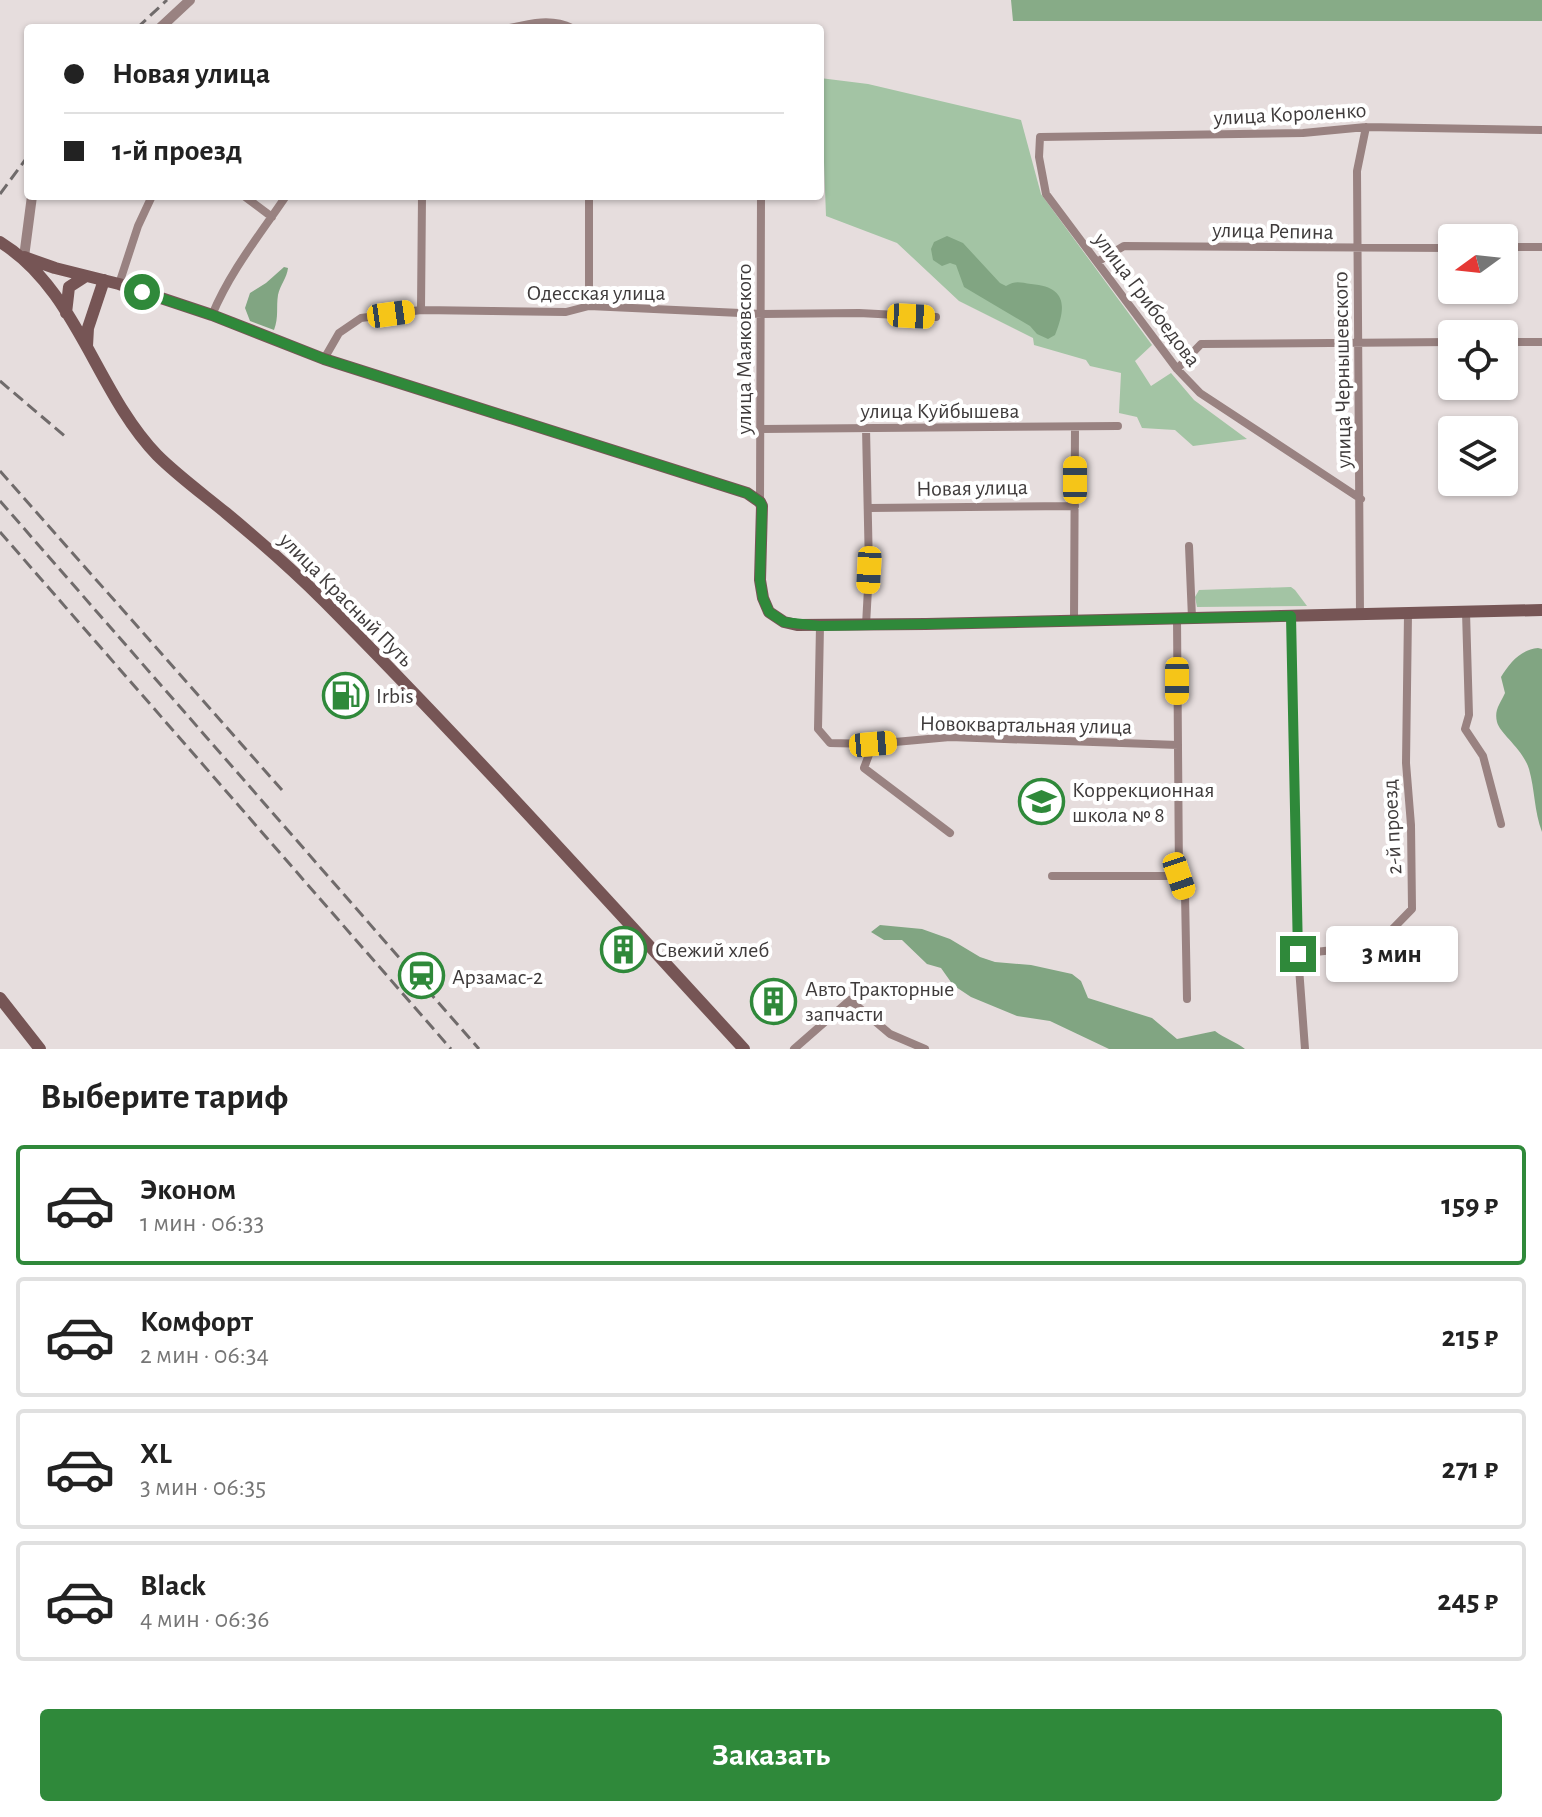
<!DOCTYPE html>
<html lang="ru">
<meta charset="utf-8">
<style>
body{margin:0;font-family:"Alegreya Sans",sans-serif;background:#f6f6f6;color:#222;height:100vh;display:flex;flex-direction:column;font-size:30px;white-space:nowrap}
*{box-sizing:border-box;margin:0}
p{font-size:26px;color:#767676}
.icon{flex:none;width:44px;height:44px;fill:none;stroke:currentColor;stroke-width:2;stroke-linecap:round;stroke-linejoin:round}
.map{position:relative;height:1049px;overflow:hidden}
.drawer{display:flex;flex-direction:column;background:#fff;flex:1}
.drawer>*{flex:none}
.banner{position:absolute;left:24px;top:24px;width:800px;height:176px;border-radius:8px;box-shadow:0 2px 6px #0004;display:grid;align-content:center;height:176px;padding:0 40px;background:#fff}
.needle{width:52px;rotate:255deg}
.buttons{position:absolute;left:1438px;top:224px;display:grid;gap:16px}
.buttons a{display:grid;place-items:center;width:80px;height:80px;border-radius:8px;background:#fff;box-shadow:0 2px 6px #0004;font-size:40px}
.end{position:absolute;width:36px;height:36px;margin:-18px;border:10px solid #2f893a;background:#fff;box-shadow:0 0 0 4px #fff}
.from{border-radius:50%}
.bubble{position:absolute;height:56px;border-radius:8px;background:#fff;box-shadow:0 2px 6px #0004;font-size:26px;font-weight:700;line-height:56px;text-align:center}
.car{position:absolute;width:24px;height:48px;margin:-24px -12px;border-radius:10px;box-shadow:0 0 6px 2px #0007;background:linear-gradient(#f5c518 24%,#345 0 40%,#f5c518 0 76%,#345 0 86%,#f5c518 0)}
.banner b{display:flex;align-items:center;gap:28px;height:76px;font-size:30px}
.banner b+b{border-top:2px solid #e0e0e0}
.banner i{width:20px;height:20px;background:#222}
ul{padding:0;list-style:none}
li{display:flex;align-items:center;gap:24px;height:120px;margin:0 16px 12px;padding:0 24px;border:4px solid #e0e0e0;border-radius:8px}
li div{flex:1}
li b{display:block;font-size:30px}
li em{font-style:normal;font-weight:700}
li.active{border-color:#2f893a}
li>.icon{width:72px;height:72px;stroke-width:1.5}
h2{padding:0 40px;font-size:36px;line-height:96px}
.primary-button{display:flex;gap:16px;margin-top:auto;padding:16px 40px}
.primary-button a{flex:1;height:92px;border-radius:8px;background:#2f893a;color:#fff;font-size:32px;font-weight:700;line-height:92px;text-align:center}
.map>svg:first-child{display:block}
.green{fill:#a3c4a4}
.forest{fill:#87ab87}
.water{fill:#81a582}
.lines{fill:none;stroke-linecap:round;stroke-linejoin:round}
.minor{stroke:#998281;stroke-width:8}
.tertiary{stroke:#998281;stroke-width:10}
.secondary{stroke:#765555;stroke-width:12}
.rail{stroke:#706b6b;stroke-width:3;stroke-dasharray:12 6;stroke-linecap:butt}
.route{stroke:#2f893a;stroke-width:10}
.labels{text-anchor:middle;stroke-width:8;stroke-linejoin:round;paint-order:stroke}
.street-label{font-size:22px;fill:#3f3b3b;stroke:#fff}
.poi-label{font-size:22px;fill:#3f3b3b;stroke:#fff;text-anchor:start}
</style>
<div class="map">
<svg width="1542" height="1049" viewBox="0 0 1542 1049">
<rect width="100%" height="100%" fill="#e6dddd"/>
<path class="green" d="M820,78l48,6 153,36 20,74 111,151 -17,16 16,25 20,-13 23,27 53,39 -54,7 -18,-16 -33,-2 -5,-11 -18,-4 2,-40 -31,-7 -4,-6 -52,-15 -1,-7 -74,-37 -62,-58 -71,-27 -2,-54 -4,-1z
M1291,587l4,3 12,16 -110,1 -2,-10 4,-7z"/>
<path class="forest" d="M1011,0h531v21h-529z"/>
<path class="water" d="M947,236l16,7 37,40 6,3c10,-6 15,-3 25,-2 35,3 36,21 24,51l-7,4 -11,-5 -7,-8 -66,-39 -8,-22 -6,-2 -8,3 -9,-6 -2,-11 3,-7z
M284,267l4,1c-1,10 -8,17 -10,27 -2,12 1,22 -4,35l-24,-9 -5,-13 5,-15 16,-10z
M1538,648l4,1v183c-8,-21 -7,-42 -13,-63 -6,-20 -29,-35 -32,-47 -3,-12 3,-18 8,-29l-4,-16c9,-14 19,-27 37,-29z
M880,925l42,4 28,10 30,18 15,5 36,3 41,9 9,7 7,17 64,20 25,21 38,-8c10,8 20,10 30,18h-136l-59,-28 -33,-5 -46,-19 -18,-12 -12,-17 -14,-4 -25,-24h-18l-13,-8z"/>
<g class="lines">
<path class="minor" d="M510,28c21,-5 42,-10 62,0
M244,196l28,21
M646,196h31
M1504,247h38
M1097,262l27,-16 328,2
M119,284l19,-58 14,-30
M589,306v-110
M421,310l1,-114
M212,315c19,-45 47,-79 74,-119
M1504,342h38
M324,359l15,-26 22,-15 60,-8 145,2 23,-6 173,8 97,-1 77,4
M1177,369l24,-25 251,-2
M762,429l356,-3
M1361,499l-161,-106 -23,-24 -131,-175 -7,-37 1,-20 263,-4 63,-6 176,3
M760,502l1,-306
M869,508l206,-2
M1189,546l3,72
M1466,612l3,103 -4,14 18,27 18,68
M1360,614l-3,-443 9,-44
M1291,616l7,338 7,95
M1074,620l1,-193
M866,625l3,-55 -3,-142
M820,626l-2,103 12,14 43,1 77,-7 228,8
M873,744l-9,24 86,65
M1052,876h127l-2,-258
M1179,876l6,18 2,105
M1298,954l79,-9 35,-36 -1,-84 -5,-62 2,-149
M794,1049l56,-49 40,34 35,15"/>
<path class="tertiary" d="M160,28l30,-28
M24,257l8,-61"/>
<path class="secondary" d="M0,242c77,47 96,150 157,213 21,21 46,39 69,58 35,29 68,58 99,89 144,145 281,297 419,447
M24,257l31,11 64,16 93,31 112,44 423,134 13,9 2,4 -2,74 3,18 6,14 15,10 13,3 129,-1 616,-14
M66,313l3,-26 17,-11
M87,346l1,-18 16,-48
M0,998l40,51"/>
<path class="rail" d="M137,28l30,-28
M0,194l28,-38
M0,381l67,57
M0,471l282,319
M0,501l479,548
M0,532l451,517"/>
</g>
<g class="lines">
<path class="route" d="M142,292l70,23 112,44 423,134 13,9 2,4 -2,74 3,18 6,14 15,10 36,4 106,-2 365,-8 7,338"/>
</g>
<defs>
<symbol id="fuel-ring" viewBox="-11 -11 22 22"><circle r="9.5" fill="#fff" stroke="#2f893a" stroke-width="1.5"/><path d="M-5.5-6h7V0h2V4h1.3V-2.5L3-4.5l.8-.8L6-3V5H2.5V1h-1V6h-7ZM-4.2-4.7v3.2H.2V-4.7Z" fill="#2f893a"/></symbol>
<symbol id="school-ring" viewBox="-11 -11 22 22"><circle r="9.5" fill="#fff" stroke="#2f893a" stroke-width="1.5"/><path d="M0-5L7-2L0 1L-7-2ZM-4 1L0 2.5L4 1V4Q0 6-4 4Z" fill="#2f893a"/></symbol>
<symbol id="building-ring" viewBox="-11 -11 22 22"><circle r="9.5" fill="#fff" stroke="#2f893a" stroke-width="1.5"/><path d="M-4-6H4V6H1V3H-1V6H-4ZM-2.5-4.3h1.7v1.8h-1.7ZM.8-4.3h1.7v1.8H.8ZM-2.5-1h1.7V.8h-1.7ZM.8-1h1.7V.8H.8Z" fill="#2f893a"/></symbol>
<symbol id="station-ring" viewBox="-11 -11 22 22"><circle r="9.5" fill="#fff" stroke="#2f893a" stroke-width="1.5"/><path d="M-3-6H3Q5-6 5-4V2Q5 4 3 4L4.5 6H3L1.5 4h-3L-3 6H-4.5L-3 4Q-5 4-5 2V-4Q-5-6-3-6ZM-3.5-4v3h7v-3ZM-3.5 1v1.5H-2V1ZM2 1v1.5H3.5V1Z" fill="#2f893a"/></symbol>
</defs>
<g fill-rule="evenodd">
<use href="#fuel-ring" x="320" y="670" width="51" height="51"/>
<use href="#school-ring" x="1016" y="776" width="51" height="51"/>
<use href="#building-ring" x="598" y="924" width="51" height="51"/>
<use href="#station-ring" x="396" y="950" width="51" height="51"/>
<use href="#building-ring" x="748" y="976" width="51" height="51"/>
</g>
<g class="labels">
<g class="street-label">
<text transform="translate(1290 113) rotate(-3)" y="8">улица Короленко</text>
<text transform="translate(1273 230) rotate(1)" y="8">улица Репина</text>
<text x="596" y="300">Одесская улица</text>
<text transform="translate(1148 299) rotate(53)" y="8">улица Грибоедова</text>
<text transform="translate(743 349) rotate(-90)" y="8">улица Маяковского</text>
<text transform="translate(1341 370) rotate(-91)" y="8">улица Чернышевского</text>
<text x="940" y="418">улица Куйбышева</text>
<text transform="translate(972 487) rotate(-1)" y="8">Новая улица</text>
<text transform="translate(347 599) rotate(45)" y="8">улица Красный Путь</text>
<text transform="translate(1026 724) rotate(1)" y="8">Новоквартальная улица</text>
<text transform="translate(1391 827) rotate(-93)" y="8">2-й проезд</text>
</g>
<g class="poi-label">
<text x="376" y="703">Irbis</text>
<text x="1072" y="797">Коррекционная<tspan x="1072" dy="25">школа № 8</tspan></text>
<text x="655" y="957">Свежий хлеб</text>
<text x="452" y="984">Арзамас-2</text>
<text x="805" y="996">Авто Тракторные<tspan x="805" dy="25">запчасти</tspan></text>
</g>
</g>
</svg>
<div class="buttons">
<a><svg class="needle" viewBox="-14 -14 28 28"><path d="M0-13l5 13h-10z" fill="#e53935"/><path d="M0 13l5-13h-10z" fill="#767676"/></svg></a>
<a><svg class="icon" aria-label="locate" viewBox="0 0 24 24"><circle cx="12" cy="12" r="6"/><path d="M12 2v4M12 18v4M2 12h4M18 12h4"/></svg></a>
<a><svg class="icon" aria-label="layers" viewBox="0 0 24 24"><path d="M12 4l9 5-9 5-9-5zM3 14l9 5 9-5"/></svg></a>
</div>
<i class="end from" style="left:142px;top:292px"></i>
<i class="end" style="left:1298px;top:954px"></i>
<div class="bubble" style="left:1326px;top:926px;width:132px">3 мин</div>
<i class="car" style="left:391px;top:314px;rotate:82deg"></i>
<i class="car" style="left:911px;top:316px;rotate:93deg"></i>
<i class="car" style="left:1075px;top:480px;rotate:0deg"></i>
<i class="car" style="left:869px;top:570px;rotate:183deg"></i>
<i class="car" style="left:1177px;top:681px;rotate:180deg"></i>
<i class="car" style="left:873px;top:744px;rotate:85deg"></i>
<i class="car" style="left:1179px;top:876px;rotate:161deg"></i>
<div class="banner">
<b><i class="from"></i>Новая улица</b>
<b><i></i>1-й проезд</b>
</div>
</div>
<section class="drawer">
<h2>Выберите тариф</h2>
<ul>
<li class="active"><svg class="icon" aria-label="car" viewBox="0 0 24 24"><path d="M5 17H2v-5l4-1 3-4h7l3 4 3 1v5h-3M9 17h6M6 11h13"/><circle cx="7" cy="17" r="2"/><circle cx="17" cy="17" r="2"/></svg><div><b>Эконом</b><p>1 мин · 06:33</p></div><em>159 ₽</em></li>
<li><svg class="icon" aria-label="car" viewBox="0 0 24 24"><path d="M5 17H2v-5l4-1 3-4h7l3 4 3 1v5h-3M9 17h6M6 11h13"/><circle cx="7" cy="17" r="2"/><circle cx="17" cy="17" r="2"/></svg><div><b>Комфорт</b><p>2 мин · 06:34</p></div><em>215 ₽</em></li>
<li><svg class="icon" aria-label="car" viewBox="0 0 24 24"><path d="M5 17H2v-5l4-1 3-4h7l3 4 3 1v5h-3M9 17h6M6 11h13"/><circle cx="7" cy="17" r="2"/><circle cx="17" cy="17" r="2"/></svg><div><b>XL</b><p>3 мин · 06:35</p></div><em>271 ₽</em></li>
<li><svg class="icon" aria-label="car" viewBox="0 0 24 24"><path d="M5 17H2v-5l4-1 3-4h7l3 4 3 1v5h-3M9 17h6M6 11h13"/><circle cx="7" cy="17" r="2"/><circle cx="17" cy="17" r="2"/></svg><div><b>Black</b><p>4 мин · 06:36</p></div><em>245 ₽</em></li>
</ul>
<div class="primary-button"><a>Заказать</a></div>
</section>
